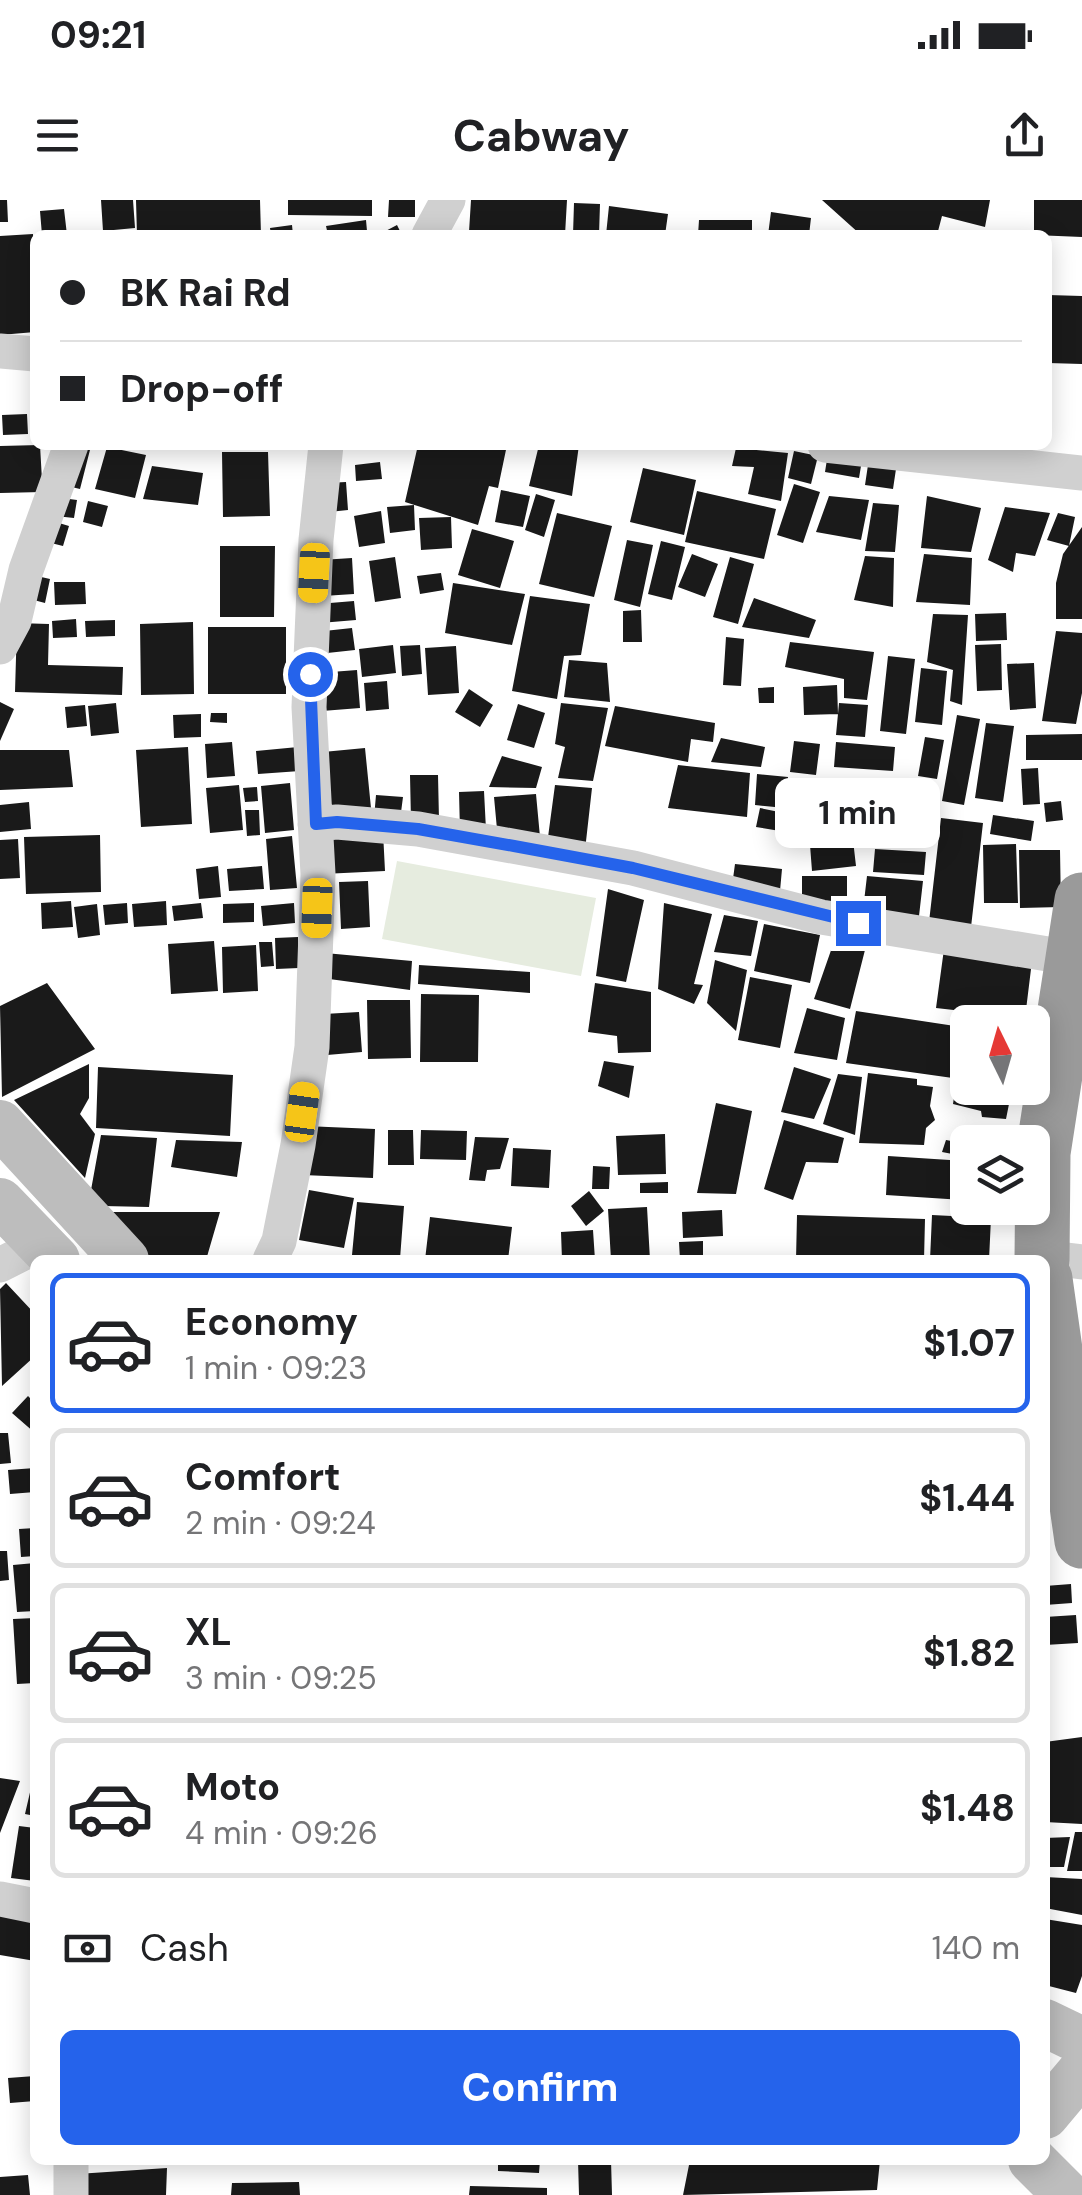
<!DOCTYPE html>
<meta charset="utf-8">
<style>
body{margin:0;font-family:"DM Sans",sans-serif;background:#f6f6f6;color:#202124;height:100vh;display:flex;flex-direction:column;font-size:38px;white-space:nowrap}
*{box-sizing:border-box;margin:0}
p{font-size:32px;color:#757577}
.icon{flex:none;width:55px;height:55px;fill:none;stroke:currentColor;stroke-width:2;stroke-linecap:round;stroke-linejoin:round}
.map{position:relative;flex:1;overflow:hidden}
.side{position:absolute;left:30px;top:1055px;width:1020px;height:910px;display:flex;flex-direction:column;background:#fff;border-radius:15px;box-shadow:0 5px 25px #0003}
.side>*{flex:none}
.top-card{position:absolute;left:30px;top:30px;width:1022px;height:220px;border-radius:15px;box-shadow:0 5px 25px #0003;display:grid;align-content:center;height:220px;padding:0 30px;background:#fff}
.needle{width:65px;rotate:355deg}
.fabs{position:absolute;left:950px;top:805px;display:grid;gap:20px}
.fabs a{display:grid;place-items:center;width:100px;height:100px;border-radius:15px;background:#fff;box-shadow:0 5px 25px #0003;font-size:50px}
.end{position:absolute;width:45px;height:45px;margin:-22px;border:12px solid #2563eb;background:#fff;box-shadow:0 0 0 5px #fff}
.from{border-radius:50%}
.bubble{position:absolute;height:70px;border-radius:15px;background:#fff;box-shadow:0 5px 25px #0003;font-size:32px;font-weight:700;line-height:70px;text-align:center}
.car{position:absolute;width:30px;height:60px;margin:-30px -15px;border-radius:12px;box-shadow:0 0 8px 2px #0007;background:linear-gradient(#f5c518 24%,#345 0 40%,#f5c518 0 76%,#345 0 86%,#f5c518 0)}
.top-card b{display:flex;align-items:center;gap:35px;height:95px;font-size:38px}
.top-card b+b{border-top:2px solid #e0e0e0}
.top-card i{width:25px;height:25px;background:#202124}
ul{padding:18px 0 0;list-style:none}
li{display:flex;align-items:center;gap:30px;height:140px;margin:0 20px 15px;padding:0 10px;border:5px solid #e0e0e0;border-radius:15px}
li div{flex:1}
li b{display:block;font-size:38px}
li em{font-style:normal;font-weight:700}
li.on{border-color:#2563eb}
li>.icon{width:90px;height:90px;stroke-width:1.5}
.pay{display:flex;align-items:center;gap:25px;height:110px;padding:0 30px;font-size:38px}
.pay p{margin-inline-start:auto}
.primary-button{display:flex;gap:20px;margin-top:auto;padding:20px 30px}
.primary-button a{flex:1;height:115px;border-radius:15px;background:#2563eb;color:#fff;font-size:40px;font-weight:700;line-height:115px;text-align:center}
.status{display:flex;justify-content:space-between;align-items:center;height:70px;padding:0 50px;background:#fff;direction:ltr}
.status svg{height:28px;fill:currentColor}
header{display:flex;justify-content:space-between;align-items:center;height:130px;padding:0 30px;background:#fff;font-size:45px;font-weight:700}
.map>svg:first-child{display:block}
.green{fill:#e6ecdf}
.building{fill:#1a1a1a}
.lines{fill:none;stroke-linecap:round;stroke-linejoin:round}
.street{stroke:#d0d0d0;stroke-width:35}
.secondary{stroke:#bdbdbd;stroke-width:48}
.highway{stroke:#9a9a9a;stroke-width:55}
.route{stroke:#2563eb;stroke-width:12}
</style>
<div class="status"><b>09:21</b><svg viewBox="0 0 49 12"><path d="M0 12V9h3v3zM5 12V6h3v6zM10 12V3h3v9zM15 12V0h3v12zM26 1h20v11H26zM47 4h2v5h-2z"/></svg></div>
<header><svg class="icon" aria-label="menu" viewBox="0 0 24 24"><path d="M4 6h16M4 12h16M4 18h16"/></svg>Cabway<svg class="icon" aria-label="share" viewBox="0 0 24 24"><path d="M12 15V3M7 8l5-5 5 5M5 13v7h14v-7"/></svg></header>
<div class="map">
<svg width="1082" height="1995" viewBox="0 0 1082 1995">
<rect width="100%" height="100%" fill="#fff"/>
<path class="green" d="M397,661l199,37 -15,78 -199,-37z"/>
<path class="building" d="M0,0h7l1,22h-8z
M101,0h32l2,28 -32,3z
M136,0h124l1,35h-124z
M288,0h84v16l-84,-1z
M389,0h26v17h-27z
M471,0h96l-2,35 -96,-3z
M822,0h168l-5,27 -43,-11 -5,19 -68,-5v5h-8z
M1034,0h48v37l-48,-2z
M574,3l26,1 -1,31h-26z
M609,6l59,8 -3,21h-59z
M64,9l3,26h-25l-2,-24z
M771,12l40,6 -2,17h-41z
M366,20l1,11 -39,4 -2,-9z
M699,20h53v15h-54z
M292,25l1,10h-22l-1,-7z
M397,25l5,10h-24z
M33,34l2,98 -35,3v-99z
M1048,95l34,1v68l-34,-1z
M27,214l1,20 -25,1 -1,-20z
M40,245l2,35 14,-35 35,1 -11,43 -38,-9v12l-42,1v-47z
M418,245h89l-9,43 -9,-2 -11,39 -73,-23z
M539,245h40l-7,51 -43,-10z
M107,247l39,8 -11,43 -40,-9z
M736,248l52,5 -7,48 -33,-7 6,-27 -22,-1z
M794,251l24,5 -7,28 -23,-6z
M222,252h46l2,64 -47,1z
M828,253l34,7 -3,18 -34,-6z
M380,262l2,17 -26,2 -1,-16z
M868,265l28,4 -3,20 -28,-4z
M152,266l51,7 -5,32 -55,-6z
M643,268l53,12 -12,55 -54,-13z
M346,282l2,28 -19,2 -2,-29z
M794,284l26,8 -17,51 -26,-8z
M501,290l29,6 -7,31 -28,-5z
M697,291l79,18 -12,50 -79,-17z
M536,294l19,6 -11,37 -19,-7z
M39,295l38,5 -3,18 -37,-4z
M829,296l40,4 -8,40 -45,-8z
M927,296l54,12 -10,44 -50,-4z
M88,301l20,5 -6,21 -19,-5z
M873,303l26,2 -4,47 -30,-1z
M414,305l1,25 -25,3 -3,-26z
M1005,307l45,6 -15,43 -19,-3 -3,19 -25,-12z
M381,311l4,32 -26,4 -5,-31z
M557,313l55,13 -18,71 -55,-13z
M1058,313l17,4 -6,29 -22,-6z
M451,317l1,31 -31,2 -2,-32z
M49,320l20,6 -6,20 -20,-5z
M1082,327v92h-26v-36l7,-29z
M472,329l42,12 -14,47 -42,-13z
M627,340l26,5 -13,62 -26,-7z
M661,341l24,6 -13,53 -24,-6z
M220,346h55l-1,71h-54z
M692,354l26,10 -13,33 -27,-10z
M924,354l48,4 -2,47 -54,-3z
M865,356l29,2 -1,49 -39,-7z
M395,357l6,41 -26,4 -6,-41z
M730,357l24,7 -16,60 -25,-7z
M352,358l2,36 -31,2 -2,-36z
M15,371l35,8 -5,24 -15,-4z
M441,373l3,17 -24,4 -3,-18z
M54,382h31l1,22 -31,1z
M453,383l72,11 -13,51 -67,-12z
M530,396l60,8 -9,51 -17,1 -7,43 -45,-8z
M754,398l62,22 -7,18 -67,-11z
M354,401l2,19 -36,3 -2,-19z
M641,410l1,32h-19v-31z
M1006,413l1,27 -31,1 -1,-27z
M933,414l35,1 -6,90 -12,-4 3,-31 -26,-8z
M76,419l1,18 -24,1 -1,-17z
M115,420v16l-29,1 -1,-16z
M193,422l1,72 -53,1 -1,-71z
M17,423l32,1 -1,41 75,2 -1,28 -107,-3z
M208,427h78v67h-78z
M352,428l3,22 -37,4 -3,-22z
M1056,431l26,2v60l-6,31 -34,-3z
M726,437l18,2 -3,47 -18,-1z
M790,442l84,10 -7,48 -23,-2v-19l-59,-12z
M1001,444l1,46 -25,1 -2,-46z
M393,445l3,28 -34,4 -3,-28z
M420,445l2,29 -20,2 -2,-30z
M456,446l3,47 -31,2 -3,-47z
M888,456l27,3 -9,75 -26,-3z
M569,460l38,3 3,39 -46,-5z
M1034,463l2,45 -26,2 -3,-46z
M921,468l26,3 -5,54 -27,-3z
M357,470l3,38 -38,3 -4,-38z
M387,481l2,28 -23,2 -2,-28z
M837,485l1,29 -34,1 -1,-28z
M774,487v16h-15l-1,-15z
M469,489l24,16 -13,22 -25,-15z
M0,502l14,7 -14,32z
M116,503l3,30 -28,3 -3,-30z
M561,503l47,5 -15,73 -35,-3 7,-31 -10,-3z
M839,503l29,2 -3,32 -29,-2z
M518,504l27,9 -11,35 -27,-8z
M85,505l2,21 -20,2 -2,-21z
M615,506l100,17 -2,19 -22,-3 -3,23 -83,-16z
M211,513h16v10l-17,-1z
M201,514v23l-27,1 -1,-23z
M957,515l23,4 -16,86 -22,-4z
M986,523l28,3 -11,76 -28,-4z
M1082,534v26h-56v-25z
M925,537l19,3 -7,39 -19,-3z
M721,538l44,9 -4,20 -50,-5z
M794,541l26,3 -4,31 -26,-3z
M232,542l3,34 -28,2 -2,-34z
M836,542l59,5 -2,24 -59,-4z
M188,547l4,77 -51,3 -5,-77z
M298,547l2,24 -42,3 -2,-23z
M365,548l6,60 -42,4 -6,-60z
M0,550h69l4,37 -73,3z
M502,556l40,11 -6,21 -47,-1z
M678,565l72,8 -3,44 -79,-9z
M1038,568l2,36 -17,1 -2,-36z
M757,574l31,3 -3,31 -30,-3z
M410,575h28l1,45 -28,1z
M790,578h20v26h-21z
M827,578l76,4 -1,23 -76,-4z
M290,583l4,47 -29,3 -4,-47z
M239,585l4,45 -33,3 -4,-45z
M555,585l37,3 -8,71 -38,-7z
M257,587l1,14 -13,1 -2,-14z
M484,591l2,39 -26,2 -1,-40z
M536,594l4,43 -42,3 -4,-43z
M376,595l27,2 -3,23 -26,-2z
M1061,601l2,19 -17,2 -2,-19z
M29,602l2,27 -31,3v-27z
M760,608l24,5 -4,18 -24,-4z
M813,609l2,21 -24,4 -3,-21z
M245,610h14l1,25 -13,1z
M993,615l41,6 -3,20 -41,-7z
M883,616l1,18 -19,1 -1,-18z
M924,616l3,26 -24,2 -3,-26z
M941,618l42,5 -12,104 -42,-5z
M383,632l2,39 -62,3 -1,-39z
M100,635l1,57 -75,2 -2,-57z
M292,636l5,52 -27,2 -4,-51z
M18,639l2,39 -20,1v-39z
M853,640l3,26 -44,5 -2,-26z
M1016,644l2,59h-34l-1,-58z
M875,649l51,3 -2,23 -51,-3z
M1019,650h41l1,57 -41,1z
M735,664l47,5 -2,22 -48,-5z
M218,666l3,31 -22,2 -3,-30z
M262,666l2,23 -35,2 -2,-22z
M802,676h45v29h-45z
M867,676l56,5 -4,35 -56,-6z
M368,681l2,46 -29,2 -2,-47z
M608,689l36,11 -18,82 -30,-6z
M71,701l2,26 -31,2 -1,-26z
M166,701l1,24 -33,2 -2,-23z
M127,703l1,20 -23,2 -2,-20z
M201,703l2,15 -29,3 -2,-15z
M254,703v19l-31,1v-19z
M294,703l1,20 -32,3 -2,-20z
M664,703l48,11 -18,70 9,1 -9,19 -36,-15z
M97,704l3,31 -22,3 -4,-31z
M724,715l34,6 -7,35 -37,-4z
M764,724l56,11 -10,48 -56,-12z
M836,736l30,10 -16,63 -36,-10z
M298,737l1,31 -23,1 -1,-31z
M214,741l4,50 -47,3 -3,-50z
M259,742h13l2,24 -13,1z
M256,745l2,46 -35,2 -1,-46z
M944,749l88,12 -7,57 -89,-10z
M325,753l87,8 -2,29 -88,-12z
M715,760l32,10 -11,61 -29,-28z
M419,765l111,7v21l-112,-9z
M750,777l42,8 -12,63 -42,-8z
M47,783l48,66 -93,48 -2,-91z
M595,783l56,9v60l-33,1 -1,-17 -29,-4z
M421,794l58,1 -1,67h-58z
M367,800h43l1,58 -43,1z
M807,808l38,10 -8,42 -43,-7z
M856,811l112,17 -7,33 7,2 -1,17 -121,-17z
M359,812l3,40 -35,3 -3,-41z
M604,861l30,5 -5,32 -31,-12z
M89,864v34l-9,16 15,20 -10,44 -71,-78z
M98,867l135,8 -3,61 -134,-8z
M794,867l37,12 -17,40 -33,-7z
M868,873l49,6v6l16,2 -3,19 5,14 -9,8 -2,17 -65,-2z
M838,874l24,3 -7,58 -32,-11z
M956,883l43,6 10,15 -3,15 -24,-2 -1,-6 -28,-7z
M716,903l36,8 -16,83 -39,-1z
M784,920l60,18 -6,25 -32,-1 -13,38 -29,-11z
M305,926l70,3 -2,49 -70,-3z
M388,930h25l1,35h-26z
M421,930l46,1 -1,29 -46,-1z
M978,930l27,4 -2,8h-29z
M665,934l1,40 -48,1 -2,-39z
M101,935l56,3 -8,69 -46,-1 -12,-16z
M475,937l34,1 -9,31 -13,1 -2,11 -16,-1z
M176,940l66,2 -5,35 -66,-10z
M946,940l22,4v13l-26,-5z
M513,948l38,2 -2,38 -38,-2z
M888,956l77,5 -2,39 -77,-5z
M593,966l17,1 -1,22h-17z
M668,982v11h-28v-10z
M309,990l45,8 -10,50 -45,-8z
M589,991l15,20 -18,15 -15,-20z
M357,1002l47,4 -4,53 -48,-4z
M647,1007l3,53h-39l-3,-51z
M966,1008h33v5l-34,-2z
M722,1010l1,26 -40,2 -1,-26z
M98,1012h122l-14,48h-62z
M797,1015l128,4 -1,41h-128z
M932,1015l59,3 -2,42h-59z
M430,1017l82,10 -4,33h-83z
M593,1030l2,30h-33l-1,-28z
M703,1041v19h-23l-1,-18z
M6,1083l29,31v42l-33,30 -2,-97z
M28,1196l7,7v30l-23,-20z
M0,1233h8l3,30 -11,1z
M35,1268v24l-25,2 -2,-24z
M35,1328v28l-14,1 -2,-28z
M0,1351h7l2,29 -9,1z
M35,1363v48l-18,1 -4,-47z
M1071,1384l1,19 -27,2v-19z
M1076,1415l2,28 -33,2v-28z
M35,1418v65l-18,1 -4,-65z
M1082,1537v87l-37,-2v-80z
M0,1578l20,3 -20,52z
M31,1588l4,1v27l-10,-2z
M19,1626l16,2v53l-24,-3z
M1075,1632h7v39h-15z
M1070,1637l-6,30h-19v-29z
M1045,1677l37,2v36l-37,-7z
M0,1712l35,7v42l-35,-6z
M1045,1719l37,6v51l-6,17 -31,-8z
M35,1876v25l-25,2 -2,-25z
M498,1960h42l-1,13 -41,-2z
M578,1960h33l1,35h-33z
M690,1960h190l-3,30 -194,5z
M167,1968l-1,27h-90l1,-21z
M28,1975l2,20h-30v-18z
M299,1982l1,13h-69l1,-12z
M470,1986l77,2v7h-78z"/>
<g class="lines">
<path class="street" d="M429,35l19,-35
M0,151l35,3
M825,245l257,28
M0,447l14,-26 12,-51 45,-125
M315,624l22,-2 81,7 215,39 188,49 251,41
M1042,1057l40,5
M270,1060l9,-19 19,-96 14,-98 6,-173 -9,-167 7,-167 10,-95
M0,1065l41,-21
M0,1699l35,7
M71,1995v-35"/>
<path class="secondary" d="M0,924l125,136
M0,1002l56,58
M1045,1823l37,18
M1045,1915l37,-44
M1032,1960l35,35"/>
<path class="highway" d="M1042,1060l1,-107 39,-253
M1045,1079l37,262"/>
</g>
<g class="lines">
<path class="route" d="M310,474l6,150 21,-2 81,7 96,17 119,22 225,55"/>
</g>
</svg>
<div class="fabs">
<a><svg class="needle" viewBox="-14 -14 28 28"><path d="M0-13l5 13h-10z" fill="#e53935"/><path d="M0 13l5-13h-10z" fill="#757577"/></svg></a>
<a><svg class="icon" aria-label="layers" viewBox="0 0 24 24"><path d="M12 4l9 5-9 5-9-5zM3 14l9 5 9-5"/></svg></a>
</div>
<i class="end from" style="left:310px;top:474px"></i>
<i class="end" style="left:858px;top:723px"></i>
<div class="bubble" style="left:775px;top:578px;width:165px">1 min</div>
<i class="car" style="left:314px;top:373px;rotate:183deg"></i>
<i class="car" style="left:317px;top:708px;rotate:182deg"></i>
<i class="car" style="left:302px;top:912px;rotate:8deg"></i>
<div class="top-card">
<b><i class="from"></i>BK Rai Rd</b>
<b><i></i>Drop-off</b>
</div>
<section class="side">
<ul>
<li class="on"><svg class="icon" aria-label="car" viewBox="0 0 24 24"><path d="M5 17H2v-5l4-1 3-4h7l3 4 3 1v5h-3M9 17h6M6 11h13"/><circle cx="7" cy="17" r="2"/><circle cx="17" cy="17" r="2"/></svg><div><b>Economy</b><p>1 min · 09:23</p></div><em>$1.07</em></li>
<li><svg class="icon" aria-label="car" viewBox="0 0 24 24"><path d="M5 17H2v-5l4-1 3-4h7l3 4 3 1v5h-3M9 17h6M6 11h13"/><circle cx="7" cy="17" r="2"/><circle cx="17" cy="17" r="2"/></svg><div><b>Comfort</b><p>2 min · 09:24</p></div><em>$1.44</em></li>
<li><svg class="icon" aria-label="car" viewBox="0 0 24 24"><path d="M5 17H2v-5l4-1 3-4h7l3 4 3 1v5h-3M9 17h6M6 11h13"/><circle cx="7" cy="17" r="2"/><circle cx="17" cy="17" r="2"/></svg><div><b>XL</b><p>3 min · 09:25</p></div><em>$1.82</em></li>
<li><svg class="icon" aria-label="car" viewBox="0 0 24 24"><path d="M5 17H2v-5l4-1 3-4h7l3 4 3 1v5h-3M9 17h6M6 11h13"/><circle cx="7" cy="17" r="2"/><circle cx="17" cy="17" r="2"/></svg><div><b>Moto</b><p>4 min · 09:26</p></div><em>$1.48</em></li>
</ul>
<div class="pay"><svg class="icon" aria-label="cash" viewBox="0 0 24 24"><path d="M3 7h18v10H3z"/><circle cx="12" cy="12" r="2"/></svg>Cash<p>140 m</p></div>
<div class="primary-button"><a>Confirm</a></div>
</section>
</div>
